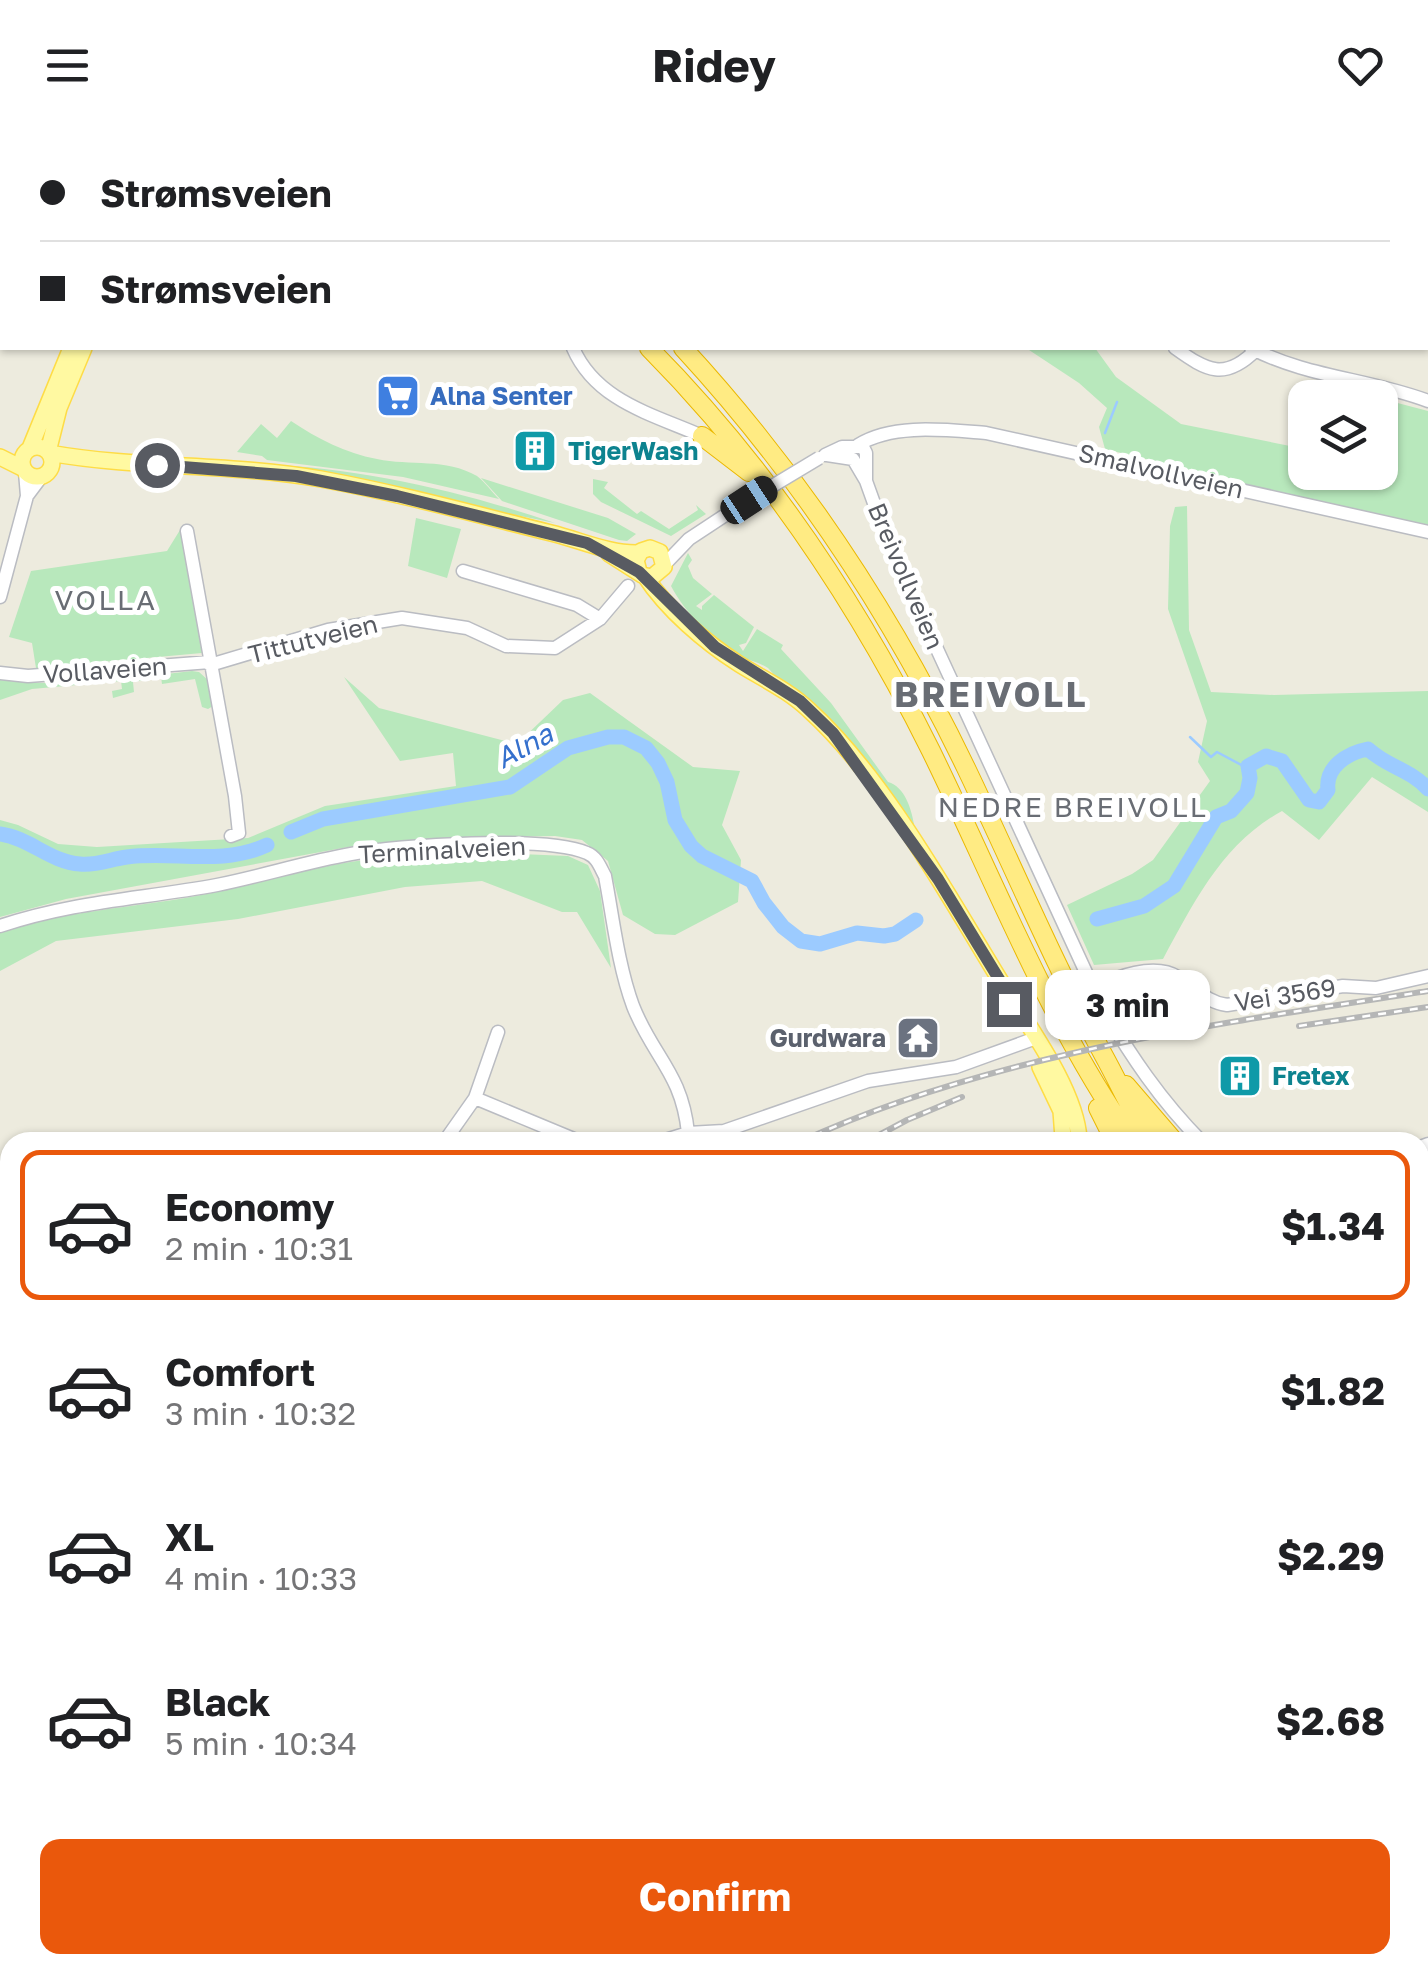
<!DOCTYPE html>
<meta charset="utf-8">
<style>
body{margin:0;font-family:"Golos Text",sans-serif;background:#f2f2f2;color:#202124;height:100vh;display:flex;flex-direction:column;font-size:38px;white-space:nowrap}
*{box-sizing:border-box;margin:0}
p{font-size:32px;color:#757577}
.icon{flex:none;width:55px;height:55px;fill:none;stroke:currentColor;stroke-width:2;stroke-linecap:round;stroke-linejoin:round}
.map{position:relative;flex:1;overflow:hidden}
.sheet{position:absolute;left:0px;top:1002px;width:1430px;height:842px;display:flex;flex-direction:column;background:#fff;border-radius:30px 30px 0 0;box-shadow:0 2px 8px #0004}
.sheet>*{flex:none}
.top-card{position:absolute;left:0px;top:0px;width:1430px;height:220px;box-shadow:0 2px 8px #0004;display:grid;align-content:center;height:220px;padding:0 40px;background:#fff}
.controls{position:absolute;left:1288px;top:250px;display:grid;gap:20px}
.controls a{display:grid;place-items:center;width:110px;height:110px;border-radius:20px;background:#fff;box-shadow:0 2px 8px #0004;font-size:50px}
.end{position:absolute;width:45px;height:45px;margin:-22px;border:12px solid #585b62;background:#fff;box-shadow:0 0 0 5px #fff}
.from{border-radius:50%}
.bubble{position:absolute;height:70px;border-radius:20px;background:#fff;box-shadow:0 2px 8px #0004;font-size:32px;font-weight:700;line-height:70px;text-align:center}
.car{position:absolute;width:30px;height:60px;margin:-30px -15px;border-radius:12px;box-shadow:0 0 8px 2px #0007;background:linear-gradient(#222 24%,#8ab4d8 0 40%,#222 0 76%,#8ab4d8 0 86%,#222 0)}
.top-card b{display:flex;align-items:center;gap:35px;height:95px;font-size:38px}
.top-card b+b{border-top:2px solid #e0e0e0}
.top-card i{width:25px;height:25px;background:#202124}
ul{padding:18px 0 0;list-style:none}
li{display:flex;align-items:center;gap:30px;height:150px;margin:0 20px 15px;padding:0 20px;border:5px solid transparent;border-radius:20px}
li div{flex:1}
li b{display:block;font-size:38px}
li em{font-style:normal;font-weight:700}
li.selected{border-color:#ea580c}
li>.icon{width:90px;height:90px;stroke-width:1.5}
.cta{display:flex;gap:20px;margin-top:auto;padding:20px 40px}
.cta a{flex:1;height:115px;border-radius:20px;background:#ea580c;color:#fff;font-size:40px;font-weight:700;line-height:115px;text-align:center}
header{display:flex;justify-content:space-between;align-items:center;height:130px;padding:0 40px;background:#fff;font-size:45px;font-weight:700}
.map>svg:first-child{display:block}
.green{fill:#b8e8bc}
.lines{fill:none;stroke-linecap:round;stroke-linejoin:round}
.stream{stroke:#9ccbff;stroke-width:2.5}
.river{stroke:#9ccbff;stroke-width:15}
.minor-casing{stroke:#babcc2;stroke-width:15}
.major-casing{stroke:#fedc46;stroke-width:18}
.highway-casing{stroke:#ebb800;stroke-width:20}
.minor{stroke:#fff;stroke-width:12}
.major{stroke:#fff9a1;stroke-width:15}
.highway{stroke:#ffeb83;stroke-width:18}
.rail-casing{stroke:#b5b6b6;stroke-width:6}
.rail{stroke:#fff;stroke-width:2.5;stroke-dasharray:8;stroke-linecap:butt}
.minor-bridge-casing{stroke:#babcc2;stroke-width:15;stroke-linecap:butt}
.minor-bridge{stroke:#fff;stroke-width:12}
.route{stroke:#585b62;stroke-width:12}
.labels{text-anchor:middle;stroke-width:10;stroke-linejoin:round;paint-order:stroke}
.shop-label{font-size:25px;font-weight:bold;fill:#366cbe;stroke:#fff;text-anchor:start}
.culture-label{font-size:25px;font-weight:bold;fill:#0d838f;stroke:#fff;text-anchor:start}
.street-label{font-size:25px;fill:#585b62;stroke:#fff}
.worship-label{font-size:25px;font-weight:bold;fill:#5b616d;stroke:#fff;text-anchor:end}
.neighbourhood-label{font-size:28px;letter-spacing:2.5px;fill:#696d74;stroke:#fff}
.water-label{font-size:28px;font-style:italic;fill:#3570cd;stroke:#fff}
.district-label{font-size:35px;font-weight:bold;letter-spacing:2.5px;fill:#696d74;stroke:#fff}
</style>
<header><svg class="icon" aria-label="menu" viewBox="0 0 24 24"><path d="M4 6h16M4 12h16M4 18h16"/></svg>Ridey<svg class="icon" aria-label="heart" viewBox="0 0 24 24"><path d="M12 20l-8-8c-3-5 5-10 8-4 3-6 11-1 8 4z"/></svg></header>
<div class="map">
<svg width="1428" height="1843" viewBox="0 0 1428 1843">
<rect width="100%" height="100%" fill="#edebde"/>
<path class="green" d="M1026,218h69l21,29 65,47 124,25v23h75v-74l-48,-1 1,-11 95,25v118l-323,-80 -6,-22 8,-19 -28,-25z
M291,291c27,18 54,32 86,38 33,7 69,-1 100,17 7,5 15,16 22,23l-96,-22 -136,-17 -5,-4 -25,-4 24,-28 16,14z
M261,334c101,4 199,27 294,59z
M481,348l127,40 28,16 -9,7 -8,-1 -117,-39z
M593,349l15,3 -4,6 33,26 4,-3 28,18 29,-19 -2,-5 10,9 -35,22 -70,-34 -8,-8z
M1187,376l2,124 22,62 63,3 154,-4v121l-56,-35 -53,63 -37,-29c-59,32 -88,91 -119,148l-69,6 -27,-60 65,-31 21,-14 57,-79 -12,-19 9,-41 -39,-112 2,-83 5,-19z
M416,388l45,11 -14,49 -39,-12z
M180,400l22,123 -166,15 -4,-25 -23,-6 22,-66 136,-20z
M688,423l4,7 -4,6 5,12 19,16 -16,12 6,4v-4l12,-11 40,32 -8,16 -7,2 4,6 14,-22 26,16 -2,4 50,54 57,79c17,5 23,26 26,42h-4l-142,-156c-10,-6 -20,-8 -30,-13 -26,-16 -53,-42 -67,-69z
M192,541l7,1 10,9 4,25 -5,3 -6,-2 -7,-28 -33,5 -1,-7 -28,5 1,10 -21,6 -1,-7 10,-2 -1,-8 -89,8 -32,11v-20c62,8 130,-2 192,-9z
M344,547l35,31 138,36 46,-44 27,-7 103,74 47,4 -18,54 19,35 -3,42 -63,33 -20,-1 -32,-19 -15,-54 -26,-21 -27,-4 -110,2 -97,9 -282,52 -66,18v-97l18,5 40,19 39,3 151,-9 77,-32 131,-20 -3,-33 -53,8z
M475,722l93,4 20,9 12,26 11,77 -34,-56h-15l-80,-31 -77,6 -167,32 -182,22 -56,30v-39c64,-21 130,-24 196,-36 48,-9 94,-23 142,-32 46,-8 91,-11 137,-12z
M1420,1406l8,13v181l-8,-5z"/>
<g class="lines">
<path class="stream" d="M888,0v2
M1105,303l12,-31
M1190,607l21,20 6,-5 30,16"/>
<path class="river" d="M291,702l32,-13 187,-32 58,-39 40,-11h16l22,11 12,15 9,19 8,38 16,26 11,10 50,25 12,22 19,24 18,14 19,3 37,-11 27,3 11,-2 21,-14
M0,704c30,4 50,28 80,30 16,2 31,-5 47,-7 46,-6 95,9 140,-12
M1097,789l47,-13 30,-20 42,-69 15,-6 16,-18 3,-15 -2,-12 18,-10 16,5 27,39 10,2 9,-12c-3,-23 19,-37 40,-41 19,18 42,20 60,40"/>
<defs>
<path id="minor" d="M1116,0v2
M0,41l2,2
M1428,197v-1
M573,218c23,53 79,66 129,88
M1175,218c32,23 50,33 81,2
M1251,218c55,29 119,31 177,53
M858,315c35,-22 88,-15 128,-12l442,99
M825,325l17,-8h21l3,6v28
M827,325l26,4 13,22 18,50 35,79 182,395c29,50 60,96 101,137
M27,366l15,-20
M187,401l48,265 4,37 -8,3
M665,434l24,-25 47,-31
M463,441l114,34 23,14
M0,467l27,-101 -2,-24
M210,535l118,-35 74,-12 65,10 39,18 49,2 45,-29 28,-33
M0,543l28,3 182,-14
M0,796c75,-25 142,-27 217,-41 45,-9 89,-23 134,-31 47,-9 195,-19 236,-1 10,4 13,14 18,23 8,42 13,89 28,130 20,51 49,67 55,127
M1092,858c24,-11 62,-26 86,-11 18,11 28,25 49,28l116,-19 33,2 52,-12
M475,968l106,44
M444,1012l31,-44 23,-66
M659,1012l29,-9 36,-2 144,-50 88,-14 80,-29
M1420,1017l8,-3
M1420,1162l8,4
M496,1835l22,8
M961,1835l23,8
M74,1843l6,-8
M86,1843l6,-8
M814,1843l8,-8"/>
<path id="major" d="M241,2l3,-2
M22 332a15 15 0 1 1 30 0a15 15 0 1 1-30 0Z
M30,318l41,-100
M48,322l11,-44 25,-60
M49,323c90,16 182,10 272,26 77,14 154,35 230,54 29,7 58,21 88,20
M0,327l24,12
M609,424l33,21 10,2 12,-10 -4,-15 -10,-4 -9,3 -5,9 3,12
M645,446c22,34 60,66 94,88 24,15 49,26 70,46 74,67 137,182 189,267 26,43 78,111 81,162
M1040,937l21,44 2,27
M1420,1735l8,11"/>
<path id="highway" d="M395,0l4,2
M434,0l3,2
M649,218c116,117 209,256 282,403 65,133 117,269 202,391
M683,218c116,126 209,266 283,420 46,96 87,194 138,288 16,29 29,59 47,86
M702,306l47,36
M1126,955l49,57
M1098,978l17,34
M1420,1256l8,4
M1420,1277l8,15
M1420,1369l8,11
M0,1834l27,9
M41,1835l22,8
M189,1835l1,8"/>
</defs>
<use href="#minor" class="minor-casing"/>
<use href="#major" class="major-casing"/>
<use href="#highway" class="highway-casing"/>
<use href="#minor" class="minor"/>
<use href="#major" class="major"/>
<use href="#highway" class="highway"/>
<defs>
<path id="rail" d="M1299,896l129,-19
M800,1012c189,-88 422,-119 628,-151
M866,1012l41,-22 55,-23
M0,1353l10,-1
M0,1372l10,-2
M0,1391h10
M1256,1835l2,8"/>
</defs>
<use href="#rail" class="rail-casing"/>
<use href="#rail" class="rail"/>
<defs>
<path id="minor-bridge" d="M736,378l83,-50"/>
</defs>
<use href="#minor-bridge" class="minor-bridge-casing"/>
<use href="#minor-bridge" class="minor-bridge"/>
</g>
<g class="lines">
<path class="route" d="M157,335l139,11 101,20 190,47 52,29 76,75 85,54 33,32 105,146 64,105 7,20"/>
</g>
<defs>
<symbol id="supermarket-square" viewBox="-11 -11 22 22"><rect x="-9" y="-9" width="18" height="18" rx="4" fill="#3f7fe0" stroke="#fff"/><path d="M-6-5.5h2.5l.6 2H6L4.5 2H-2.5L-4.4-4H-6ZM-1.5 3.2a1.3 1.3 0 1 0 .1 0ZM3 3.2a1.3 1.3 0 1 0 .1 0Z" fill="#fff"/></symbol>
<symbol id="building-square" viewBox="-11 -11 22 22"><rect x="-9" y="-9" width="18" height="18" rx="4" fill="#0f9aa8" stroke="#fff"/><path d="M-4-6H4V6H1V3H-1V6H-4ZM-2.5-4.3h1.7v1.8h-1.7ZM.8-4.3h1.7v1.8H.8ZM-2.5-1h1.7V.8h-1.7ZM.8-1h1.7V.8H.8Z" fill="#fff"/></symbol>
<symbol id="temple-square" viewBox="-11 -11 22 22"><rect x="-9" y="-9" width="18" height="18" rx="4" fill="#6b7280" stroke="#fff"/><path d="M0-6L5-2H3V0L6.5 2.5H4V6H1.5V3h-3V6H-4V2.5H-6.5L-3 0V-2H-5Z" fill="#fff"/></symbol>
</defs>
<g fill-rule="evenodd">
<use href="#supermarket-square" x="373" y="241" width="50" height="50"/>
<use href="#building-square" x="510" y="296" width="50" height="50"/>
<use href="#temple-square" x="893" y="883" width="50" height="50"/>
<use href="#building-square" x="1215" y="921" width="50" height="50"/>
</g>
<g class="labels">
<g class="shop-label">
<text x="430" y="275">Alna Senter</text>
</g>
<g class="culture-label">
<text x="568" y="330">TigerWash</text>
<text x="1272" y="955">Fretex</text>
</g>
<g class="street-label">
<text transform="translate(1161 341) rotate(13)" y="9">Smalvollveien</text>
<text transform="translate(906 446) rotate(67)" y="9">Breivollveien</text>
<text transform="translate(313 509) rotate(-14)" y="9">Tittutveien</text>
<text transform="translate(105 540) rotate(-4)" y="9">Vollaveien</text>
<text transform="translate(442 720) rotate(-3)" y="9">Terminalveien</text>
<text transform="translate(1285 865) rotate(-9)" y="9">Vei 3569</text>
</g>
<g class="worship-label">
<text x="886" y="917">Gurdwara</text>
</g>
<g class="neighbourhood-label">
<text x="106" y="480">VOLLA</text>
<text x="1073" y="687">NEDRE BREIVOLL</text>
</g>
<g class="water-label">
<text transform="translate(524 616) rotate(-29)" y="10">Alna</text>
</g>
<g class="district-label">
<text x="991" y="577">BREIVOLL</text>
</g>
</g>
</svg>
<div class="controls">
<a><svg class="icon" aria-label="layers" viewBox="0 0 24 24"><path d="M12 4l9 5-9 5-9-5zM3 14l9 5 9-5"/></svg></a>
</div>
<i class="end from" style="left:157px;top:335px"></i>
<i class="end" style="left:1009px;top:874px"></i>
<div class="bubble" style="left:1045px;top:840px;width:165px">3 min</div>
<i class="car" style="left:749px;top:370px;rotate:57deg"></i>
<div class="top-card">
<b><i class="from"></i>Strømsveien</b>
<b><i></i>Strømsveien</b>
</div>
<section class="sheet">
<ul>
<li class="selected"><svg class="icon" aria-label="car" viewBox="0 0 24 24"><path d="M5 17H2v-5l4-1 3-4h7l3 4 3 1v5h-3M9 17h6M6 11h13"/><circle cx="7" cy="17" r="2"/><circle cx="17" cy="17" r="2"/></svg><div><b>Economy</b><p>2 min · 10:31</p></div><em>$1.34</em></li>
<li><svg class="icon" aria-label="car" viewBox="0 0 24 24"><path d="M5 17H2v-5l4-1 3-4h7l3 4 3 1v5h-3M9 17h6M6 11h13"/><circle cx="7" cy="17" r="2"/><circle cx="17" cy="17" r="2"/></svg><div><b>Comfort</b><p>3 min · 10:32</p></div><em>$1.82</em></li>
<li><svg class="icon" aria-label="car" viewBox="0 0 24 24"><path d="M5 17H2v-5l4-1 3-4h7l3 4 3 1v5h-3M9 17h6M6 11h13"/><circle cx="7" cy="17" r="2"/><circle cx="17" cy="17" r="2"/></svg><div><b>XL</b><p>4 min · 10:33</p></div><em>$2.29</em></li>
<li><svg class="icon" aria-label="car" viewBox="0 0 24 24"><path d="M5 17H2v-5l4-1 3-4h7l3 4 3 1v5h-3M9 17h6M6 11h13"/><circle cx="7" cy="17" r="2"/><circle cx="17" cy="17" r="2"/></svg><div><b>Black</b><p>5 min · 10:34</p></div><em>$2.68</em></li>
</ul>
<div class="cta"><a>Confirm</a></div>
</section>
</div>
